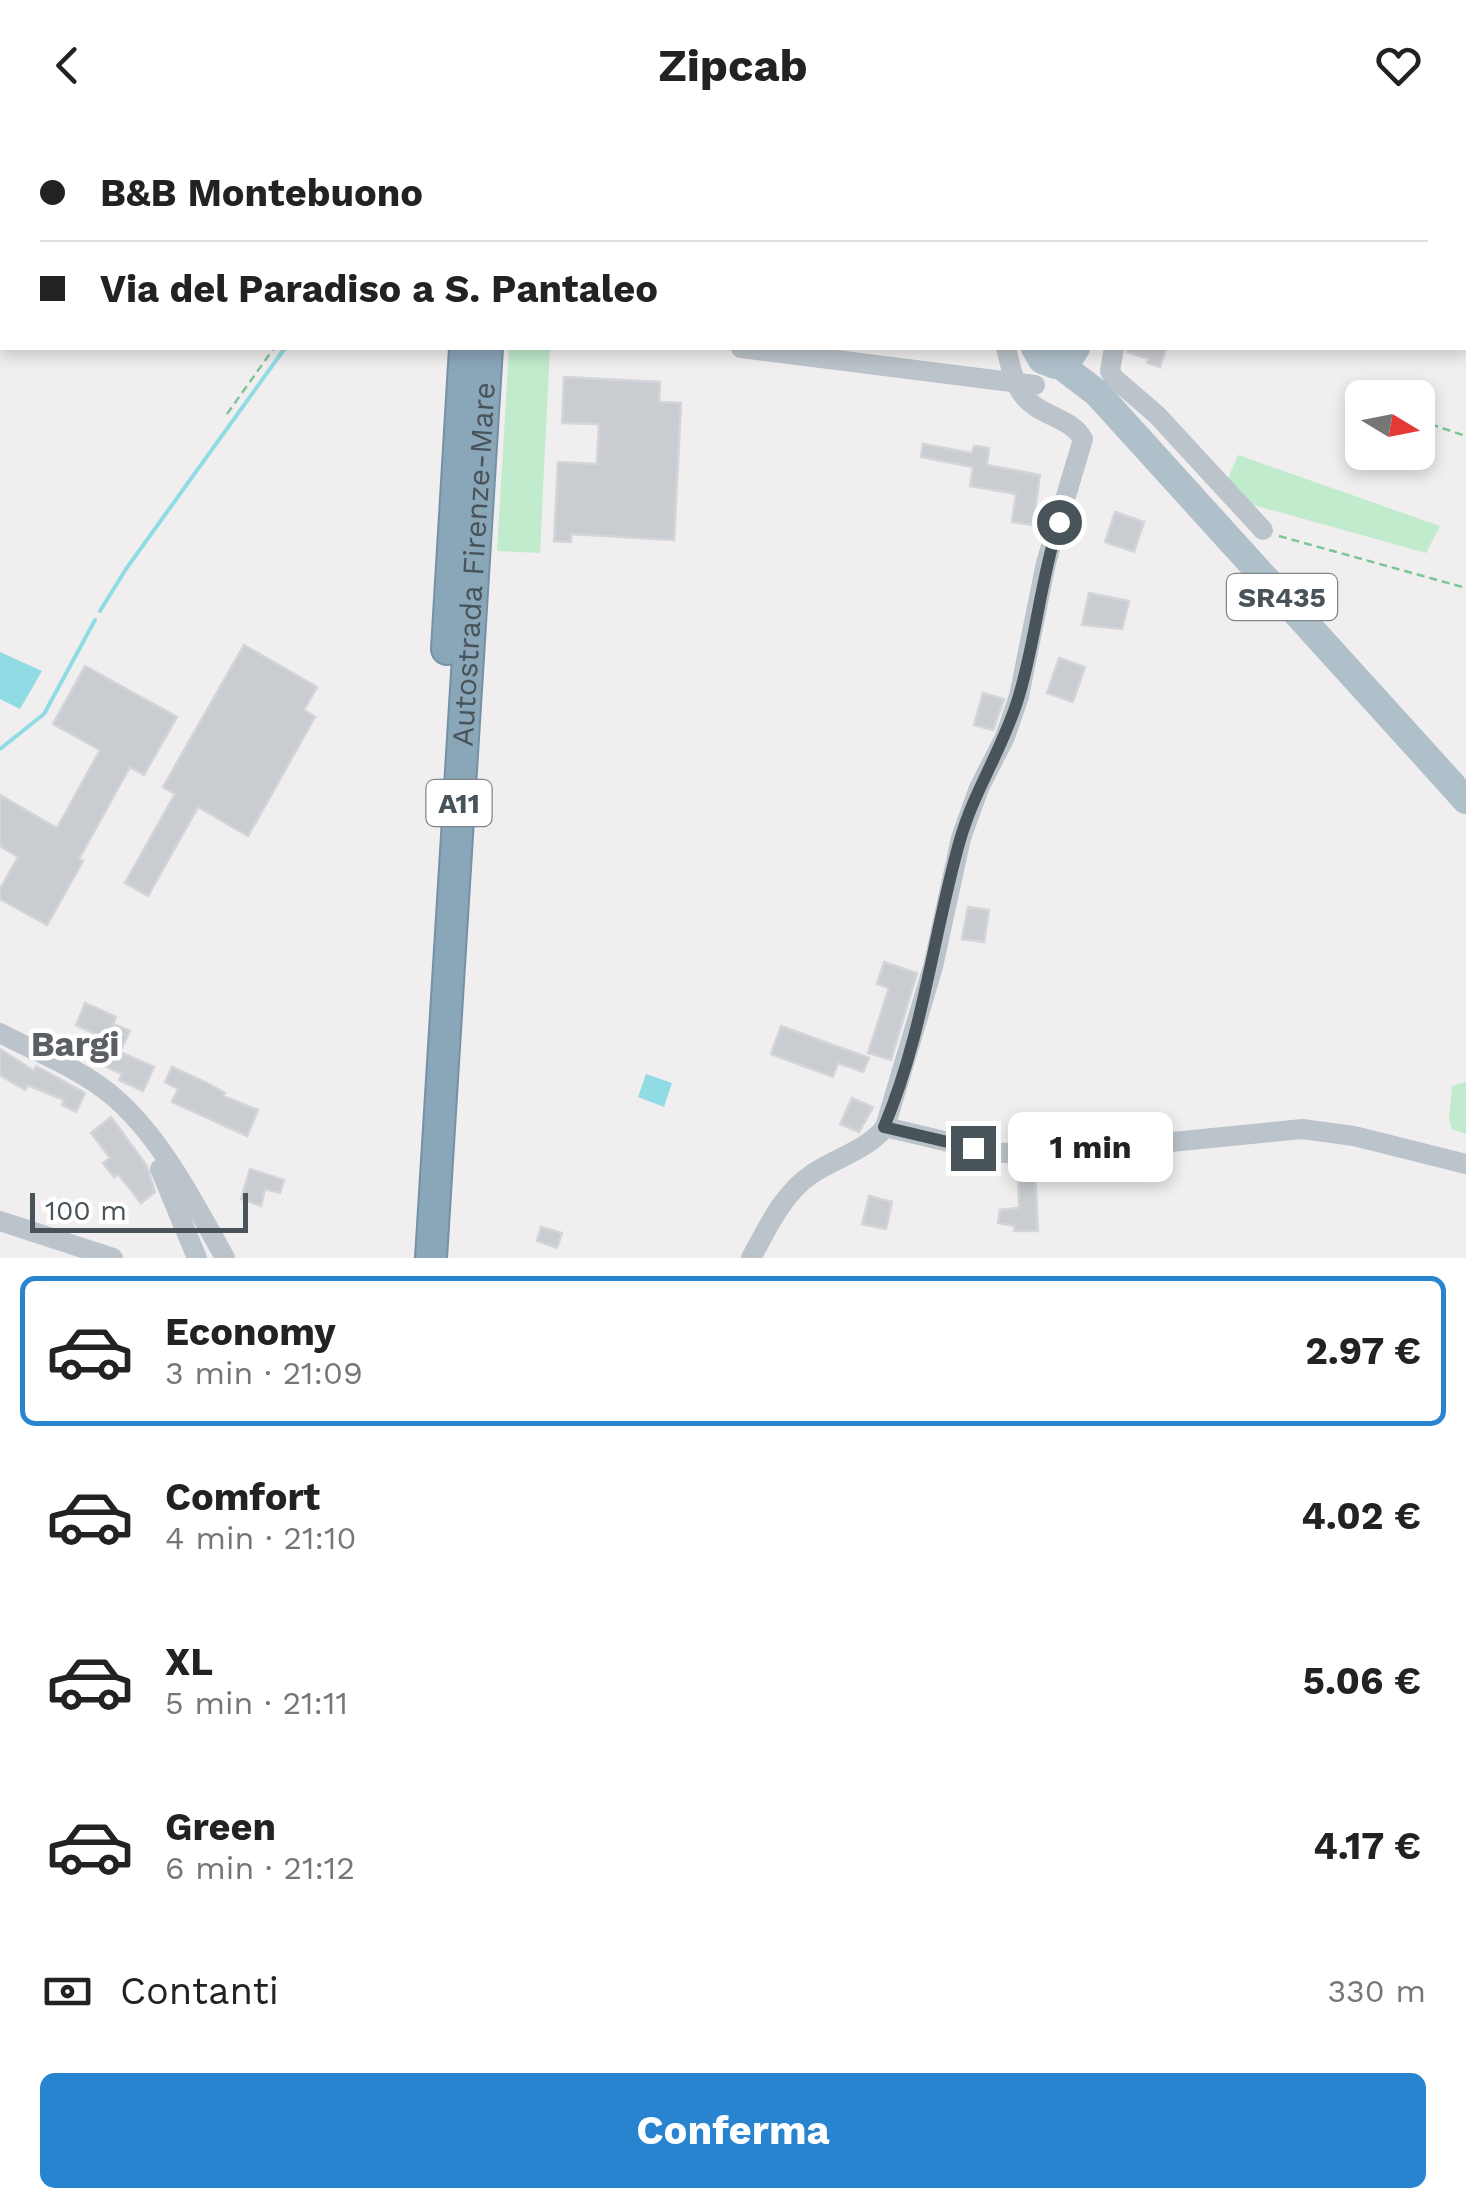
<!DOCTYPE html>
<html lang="it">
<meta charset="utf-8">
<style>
body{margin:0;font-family:"Work Sans",sans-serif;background:#f6f6f6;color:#222;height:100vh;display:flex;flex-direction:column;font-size:38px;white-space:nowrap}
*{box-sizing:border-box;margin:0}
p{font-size:32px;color:#767676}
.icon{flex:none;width:55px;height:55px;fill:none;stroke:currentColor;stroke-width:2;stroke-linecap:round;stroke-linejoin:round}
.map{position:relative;height:1128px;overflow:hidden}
.drawer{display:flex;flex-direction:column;background:#fff;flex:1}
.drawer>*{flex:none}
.top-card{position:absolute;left:0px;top:0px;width:1468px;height:220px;box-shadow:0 5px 15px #0003;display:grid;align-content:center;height:220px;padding:0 40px;background:#fff}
.needle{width:65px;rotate:100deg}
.tools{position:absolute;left:1345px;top:250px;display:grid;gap:20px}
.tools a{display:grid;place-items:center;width:90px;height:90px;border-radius:15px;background:#fff;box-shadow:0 5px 15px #0003;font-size:50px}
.scale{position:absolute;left:30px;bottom:25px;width:218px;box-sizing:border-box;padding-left:10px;border:5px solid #48535a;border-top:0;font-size:28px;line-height:35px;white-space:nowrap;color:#48535a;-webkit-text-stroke:8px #fff;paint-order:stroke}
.end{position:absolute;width:45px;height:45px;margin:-22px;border:12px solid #48535a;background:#fff;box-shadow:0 0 0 5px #fff}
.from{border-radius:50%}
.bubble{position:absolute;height:70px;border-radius:15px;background:#fff;box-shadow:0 5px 15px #0003;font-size:32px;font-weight:700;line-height:70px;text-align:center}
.top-card b{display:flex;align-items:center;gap:35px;height:95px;font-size:38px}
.top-card b+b{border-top:2px solid #e0e0e0}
.top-card i{width:25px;height:25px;background:#222}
ul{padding:18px 0 0;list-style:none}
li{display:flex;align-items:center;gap:30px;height:150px;margin:0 20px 15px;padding:0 20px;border:5px solid transparent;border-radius:15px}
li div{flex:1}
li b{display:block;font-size:38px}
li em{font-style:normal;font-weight:700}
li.selected{border-color:#2984d0}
li>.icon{width:90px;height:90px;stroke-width:1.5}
.pay{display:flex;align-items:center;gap:25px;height:110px;padding:0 40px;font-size:38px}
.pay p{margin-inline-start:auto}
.action{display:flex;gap:20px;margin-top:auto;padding:20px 40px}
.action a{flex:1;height:115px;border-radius:15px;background:#2984d0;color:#fff;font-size:40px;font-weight:700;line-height:115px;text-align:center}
header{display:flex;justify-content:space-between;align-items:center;height:130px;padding:0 40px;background:#fff;font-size:45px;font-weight:700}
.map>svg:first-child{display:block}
.green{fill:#c0ebcc}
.water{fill:#91dce4}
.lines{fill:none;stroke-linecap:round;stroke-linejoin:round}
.stream{stroke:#91dce4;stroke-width:4}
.building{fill:#c9ccd1;stroke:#d3d5d9;stroke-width:2.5}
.highway-casing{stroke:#7591a5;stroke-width:34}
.path{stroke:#7bc699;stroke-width:2.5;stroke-dasharray:8 5;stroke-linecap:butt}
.minor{stroke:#bbc4ca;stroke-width:20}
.major{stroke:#b0c0cb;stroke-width:28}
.highway{stroke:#8aa6b9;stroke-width:30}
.route{stroke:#48535a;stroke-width:12}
.labels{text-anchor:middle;stroke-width:9;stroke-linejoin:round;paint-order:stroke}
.shield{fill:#fff;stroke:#7f878c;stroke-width:2.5}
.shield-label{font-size:28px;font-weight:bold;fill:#48535a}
.street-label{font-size:30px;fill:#48535a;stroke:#fff}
.quarter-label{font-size:35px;font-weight:bold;fill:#5b5f63;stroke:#fff}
</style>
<header><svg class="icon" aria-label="back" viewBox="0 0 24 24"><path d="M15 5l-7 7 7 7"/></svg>Zipcab<svg class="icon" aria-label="heart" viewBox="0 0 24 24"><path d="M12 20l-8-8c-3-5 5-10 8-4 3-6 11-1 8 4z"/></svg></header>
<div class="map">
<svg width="1466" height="1128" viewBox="0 0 1466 1128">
<rect width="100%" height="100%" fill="#f1eeef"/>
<path class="green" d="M525,0h312l2,2h-315z
M509,218h41l-10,205 -43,-2z
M1238,325l202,71 -14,27 -187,-52 -13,-18z
M1466,952v52l-14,-5 -3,-10 3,-33z"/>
<path class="water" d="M0,522l42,19 -22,38 -20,-10z
M646,944l26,9 -8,24 -26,-10z"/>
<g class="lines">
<path class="stream" d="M77,2l1,-2
M442,2l1,-2
M0,105l2,-6
M100,481l26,-42 159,-221
M0,619l44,-35 51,-94"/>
</g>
<path class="building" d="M1127,218h39l-6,19 -13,-4 2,-4 -22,-7z
M564,247l96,5 -1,20 22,1 -7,137 -103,-6v8l-17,-1 4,-79 39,2 2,-40 -37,-1z
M923,314l49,9 2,-7 15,2 -2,17 53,10 -7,50 -21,-3 4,-28 -46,-8 3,-19 -52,-10z
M1115,382l29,10 -10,30 -29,-10z
M1089,463l40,8 -7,28 -40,-4z
M244,515l73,42 -13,23 11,7 -67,119 -50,-29 -50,89 -23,-13 50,-89 -12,-7z
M1059,528l26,9 -12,35 -26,-9z
M85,536l92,51 -33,58 -14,-8 -51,92 4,2 -36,64 -47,-26v-10l18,-32 -18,-11v-51l57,33 43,-78 -47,-26z
M983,563l21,6 -11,31 -19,-5z
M968,777l21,3 -5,32 -22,-3z
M884,832l33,11 -26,87 -23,-7 21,-65 -12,-4z
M85,873l31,14 -3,7 17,7 -10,21 34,15 -11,24 -24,-11 3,-6 -31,-14 11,-23 -26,-12z
M781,896l88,32 -6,14 -25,-9 -5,14 -62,-23z
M0,919l34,22 2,-5 49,27 -9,19 -14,-7 2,-5 -36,-15 -3,5 -25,-15z
M172,937l33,15 20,11 -2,3 35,14 -11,26 -75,-34 6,-13 -13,-7z
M852,968l21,9 -14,25 -19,-8z
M111,987l36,49 8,26 -14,11 -23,-29 -4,3 -11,-14 7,-5 -19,-25z
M1018,1037l17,1 3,63h-24l1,-5 -17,-3 2,-13 19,-2z
M250,1039l34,11 -4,13 -15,-4 -4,17 -20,-7z
M869,1066l23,6 -6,27 -24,-5z
M541,1097l21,6 -5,15 -20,-7z"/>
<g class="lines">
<defs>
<g id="highway">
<path d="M479,2v-2"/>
<path d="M500,2v-2"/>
<path d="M447,519l18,-301"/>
<path id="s1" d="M431,1128l56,-910"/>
</g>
</defs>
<use href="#highway" class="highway-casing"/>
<path class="path" d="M93,2l2,-2
M428,2l2,-2
M0,171l2,-4
M227,284l47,-66
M1418,290l48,16
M1279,406l187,52"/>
<path class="minor" d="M850,0l2,2
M1169,2l1,-2
M741,218l294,37
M1114,218l-4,23 4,7 43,37 106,115
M0,903c38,20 82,36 115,65 47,41 80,106 110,160
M885,997l106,25 50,3 261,-26 52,7 112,28
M160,1039l37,89
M0,1091l113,37
M751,1128c16,-29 32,-65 61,-84 23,-16 56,-24 73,-47l48,-160 28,-129 18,-50 26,-51 14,-41 27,-133 37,-124c-12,-22 -45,-23 -60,-44 -10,-13 -13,-32 -17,-47"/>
<path class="major" d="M881,0l2,2
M1035,218l7,12 13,5 14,-6 7,-11
M1059,234l38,29 369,407"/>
<use href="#highway" class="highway"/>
</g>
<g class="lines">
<path class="route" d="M973,1018l-89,-21c39,-92 49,-192 76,-287 14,-49 43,-92 58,-141 18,-58 22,-119 41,-177"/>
</g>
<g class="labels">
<g class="shield">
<rect x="1227" y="444" width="110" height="46" rx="8"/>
<rect x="426.5" y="650" width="65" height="46" rx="8"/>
</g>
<g class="shield-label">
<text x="1282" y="477">SR435</text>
<text x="459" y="683">A11</text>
</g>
<g class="street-label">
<text dy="10" stroke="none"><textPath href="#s1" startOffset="695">Autostrada Firenze-Mare</textPath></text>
</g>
<g class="quarter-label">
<text x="75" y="926">Bargi</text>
</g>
</g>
</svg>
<div class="tools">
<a><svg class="needle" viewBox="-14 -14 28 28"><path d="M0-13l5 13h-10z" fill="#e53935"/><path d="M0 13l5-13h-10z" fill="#767676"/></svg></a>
</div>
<div class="scale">100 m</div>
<i class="end from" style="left:1059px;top:392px"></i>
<i class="end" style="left:973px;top:1018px"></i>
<div class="bubble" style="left:1008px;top:982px;width:165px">1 min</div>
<div class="top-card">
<b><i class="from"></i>B&amp;B Montebuono</b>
<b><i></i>Via del Paradiso a S. Pantaleo</b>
</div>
</div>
<section class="drawer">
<ul>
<li class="selected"><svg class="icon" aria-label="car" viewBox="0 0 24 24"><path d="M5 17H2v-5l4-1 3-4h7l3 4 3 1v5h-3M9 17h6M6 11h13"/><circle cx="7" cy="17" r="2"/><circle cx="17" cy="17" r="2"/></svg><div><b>Economy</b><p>3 min · 21:09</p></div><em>2.97 €</em></li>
<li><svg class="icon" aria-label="car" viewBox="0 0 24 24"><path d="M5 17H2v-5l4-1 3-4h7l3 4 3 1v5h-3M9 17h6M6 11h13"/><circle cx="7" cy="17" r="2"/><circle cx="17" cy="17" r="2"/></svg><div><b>Comfort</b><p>4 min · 21:10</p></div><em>4.02 €</em></li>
<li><svg class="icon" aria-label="car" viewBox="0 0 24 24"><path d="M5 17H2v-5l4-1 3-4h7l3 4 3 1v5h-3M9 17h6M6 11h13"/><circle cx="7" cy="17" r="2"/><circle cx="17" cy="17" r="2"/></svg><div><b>XL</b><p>5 min · 21:11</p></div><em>5.06 €</em></li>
<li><svg class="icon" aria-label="car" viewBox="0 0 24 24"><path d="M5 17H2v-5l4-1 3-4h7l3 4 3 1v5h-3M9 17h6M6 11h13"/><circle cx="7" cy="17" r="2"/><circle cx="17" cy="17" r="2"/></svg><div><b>Green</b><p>6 min · 21:12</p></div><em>4.17 €</em></li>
</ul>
<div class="pay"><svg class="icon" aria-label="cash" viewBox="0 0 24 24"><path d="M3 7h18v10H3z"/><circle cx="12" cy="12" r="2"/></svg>Contanti<p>330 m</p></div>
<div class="action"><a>Conferma</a></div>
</section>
